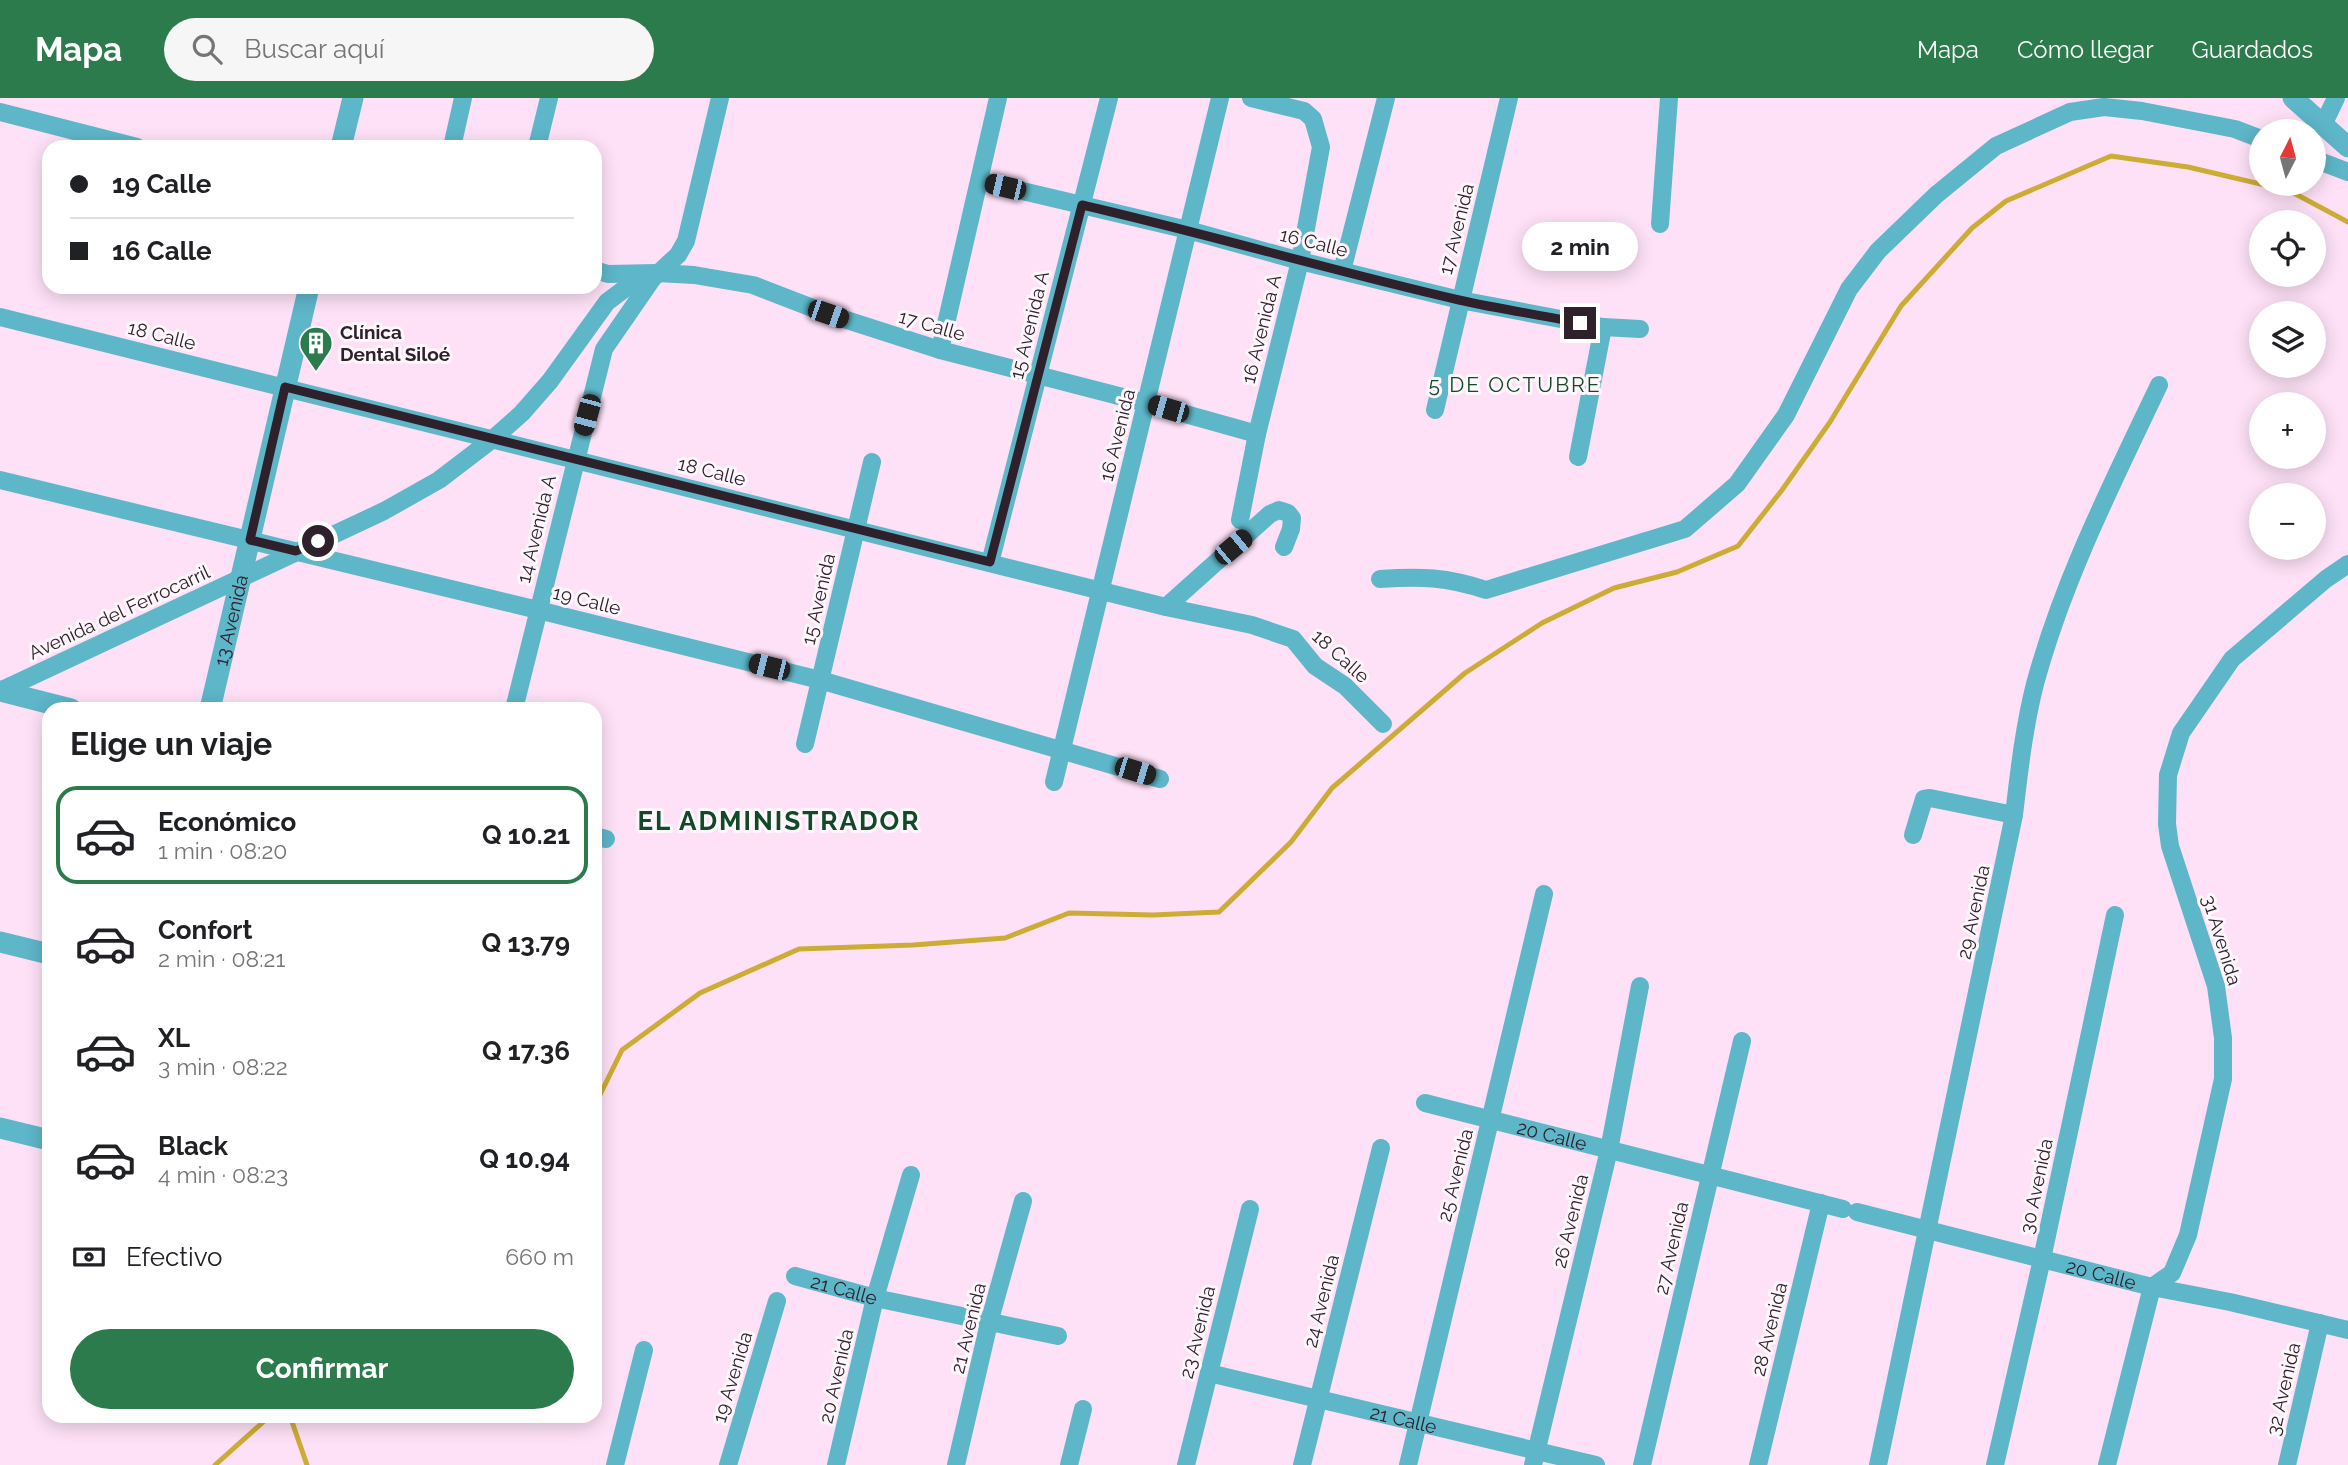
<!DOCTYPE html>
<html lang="es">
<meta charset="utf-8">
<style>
body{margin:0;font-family:Raleway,sans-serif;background:#f6f6f6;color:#202124;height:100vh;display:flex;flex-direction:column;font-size:26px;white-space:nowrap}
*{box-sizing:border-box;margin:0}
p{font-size:23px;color:#757577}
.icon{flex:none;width:38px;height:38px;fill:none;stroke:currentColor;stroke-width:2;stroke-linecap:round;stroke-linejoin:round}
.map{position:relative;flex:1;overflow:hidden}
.sheet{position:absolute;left:42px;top:604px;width:560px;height:721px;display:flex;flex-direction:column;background:#fff;border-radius:21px;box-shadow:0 4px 18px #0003}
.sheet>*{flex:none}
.guide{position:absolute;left:42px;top:42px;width:560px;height:154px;border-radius:21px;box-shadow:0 4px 18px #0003;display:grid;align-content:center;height:154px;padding:0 28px;background:#fff}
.needle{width:46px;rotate:6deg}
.buttons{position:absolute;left:2249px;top:21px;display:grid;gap:14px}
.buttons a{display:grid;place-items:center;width:77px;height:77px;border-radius:50%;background:#fff;box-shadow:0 4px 18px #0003;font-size:35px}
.end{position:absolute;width:32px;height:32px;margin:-16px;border:9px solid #2e212b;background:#fff;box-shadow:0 0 0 4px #fff}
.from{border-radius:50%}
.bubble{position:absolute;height:49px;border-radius:24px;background:#fff;box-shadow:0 4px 18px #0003;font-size:23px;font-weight:700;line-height:49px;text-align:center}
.car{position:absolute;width:21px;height:42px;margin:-21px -10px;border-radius:9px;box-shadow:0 0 5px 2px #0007;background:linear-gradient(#222 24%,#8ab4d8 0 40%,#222 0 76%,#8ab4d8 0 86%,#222 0)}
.guide b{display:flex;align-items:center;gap:24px;height:66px;font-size:26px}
.guide b+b{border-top:2px solid #e0e0e0}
.guide i{width:18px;height:18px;background:#202124}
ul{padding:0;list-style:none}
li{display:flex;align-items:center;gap:21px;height:98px;margin:0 14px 10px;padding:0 14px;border:4px solid transparent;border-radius:21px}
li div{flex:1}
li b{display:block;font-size:26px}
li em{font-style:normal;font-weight:700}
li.active{border-color:#2c7b4c}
li>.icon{width:63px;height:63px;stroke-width:1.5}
h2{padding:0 28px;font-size:32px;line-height:84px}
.pay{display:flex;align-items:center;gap:18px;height:77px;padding:0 28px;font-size:26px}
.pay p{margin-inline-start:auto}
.button{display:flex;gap:14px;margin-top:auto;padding:14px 28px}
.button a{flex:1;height:80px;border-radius:42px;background:#2c7b4c;color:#fff;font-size:28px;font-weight:700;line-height:80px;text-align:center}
header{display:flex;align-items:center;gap:42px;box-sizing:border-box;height:98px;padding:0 35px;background:#2c7b4c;color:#fff}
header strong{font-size:33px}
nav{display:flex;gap:38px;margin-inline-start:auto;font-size:24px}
.search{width:490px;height:63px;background:#f6f6f6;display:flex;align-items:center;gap:18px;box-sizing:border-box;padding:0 24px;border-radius:38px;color:#757577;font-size:26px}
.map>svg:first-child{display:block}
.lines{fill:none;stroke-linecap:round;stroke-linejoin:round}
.stream{stroke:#ccac34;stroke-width:5}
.minor{stroke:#5eb6c9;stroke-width:18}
.tertiary{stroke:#5eb6c9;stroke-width:21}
.route{stroke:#2e212b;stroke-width:9}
.labels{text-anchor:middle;stroke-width:6;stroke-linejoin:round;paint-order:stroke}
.street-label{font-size:19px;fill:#2e212b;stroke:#fdf6fb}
.poi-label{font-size:19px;font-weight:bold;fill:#2e212b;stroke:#fdf6fb;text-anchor:start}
.neighbourhood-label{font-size:21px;letter-spacing:2px;fill:#114929;stroke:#fdf6fb}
.district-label{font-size:26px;font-weight:bold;letter-spacing:2px;fill:#114929;stroke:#fdf6fb}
</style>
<header>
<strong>Mapa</strong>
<div class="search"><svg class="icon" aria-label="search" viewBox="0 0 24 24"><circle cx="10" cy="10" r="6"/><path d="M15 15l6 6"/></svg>Buscar aquí</div>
<nav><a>Mapa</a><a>Cómo llegar</a><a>Guardados</a></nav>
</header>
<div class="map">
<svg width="2348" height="1367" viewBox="0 0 2348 1367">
<rect width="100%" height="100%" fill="#fee1f7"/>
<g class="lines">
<path class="stream" d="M595,1007l27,-55 78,-57 99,-44 114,-4 92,-7 64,-25 84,2 66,-3 72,-70 41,-54 133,-115 77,-50 72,-35 63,-16 61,-26 44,-56 48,-68 71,-116 71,-78 34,-27 105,-45 77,11 102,24 58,31
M290,1318l17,49
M215,1367l55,-49"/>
<g class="minor">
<path d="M0,14l137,35"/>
<path d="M2323,27l13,-27"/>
<path d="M452,49l11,-49"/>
<path d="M537,49l12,-49"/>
<path d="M2314,61l34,13"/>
<path d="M980,83l208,49 112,31 160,39 143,27 37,2"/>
<path d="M1660,126l9,-126"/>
<path d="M595,172l13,4 49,-1 37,2 59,10 75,29 112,36 206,53 111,31"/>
<path d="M1342,173l44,-173"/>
<path d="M0,219l1166,290 86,18 41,14 22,27 30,20 38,38"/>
<path d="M940,252l58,-252"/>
<path d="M1435,312l74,-312"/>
<path d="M1578,359l25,-130"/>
<path d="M0,382l538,130 282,70 340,99"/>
<path d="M1240,422l17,-86 43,-173 21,-114 -8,-28 -9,-8 -53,-13"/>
<path d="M990,465l119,-465"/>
<path d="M1380,481c40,-3 67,-2 106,11l199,-61 52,-45 49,-69 63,-126 29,-38 58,-56 60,-49 74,-34 34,-5 38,4 93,18 26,10"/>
<path d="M1166,509l104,-93 9,-4 9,3 4,5 -1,11 -7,18"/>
<path d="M0,593l384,-180 55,-31 55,-42 28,-25 28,-32 57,-79 20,-15 26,-9"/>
<path d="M514,611l90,-360 49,-71 25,-23 8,-14 34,-143"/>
<path d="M805,646l67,-282"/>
<path d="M1054,684l166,-684"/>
<path d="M1913,737l11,-36 6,-1 84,17"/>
<path d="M595,738l11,3"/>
<path id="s1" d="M1425,1005l418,106"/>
<path id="s2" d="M1857,1114l295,75 78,15 118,28"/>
<path id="s3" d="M795,1178l80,22 183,38"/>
<path id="s4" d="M1209,1275l387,92"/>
<path d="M615,1367l29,-115"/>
<path d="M728,1367l49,-164"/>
<path d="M836,1367l39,-167 36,-123"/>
<path d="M956,1367l33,-142 34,-122"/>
<path d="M1069,1367l14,-56"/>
<path d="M1186,1367l64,-256"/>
<path d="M1302,1367l79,-317"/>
<path d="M1408,1367l136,-571"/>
<path d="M1533,1367l76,-315 31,-164"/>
<path d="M1642,1367l100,-424"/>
<path d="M1758,1367l63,-262"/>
<path d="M1878,1367l136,-650c5,-43 10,-88 21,-131 28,-104 78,-202 124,-299"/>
<path d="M1995,1367l47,-206 73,-344"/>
<path d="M2107,1367l45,-178 20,-14 16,-38 35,-156v-41l-7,-52 -46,-140 -3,-22 1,-49 13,-42 51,-74 94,-80 22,-15"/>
<path d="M2287,1367l33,-142"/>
</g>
<g class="tertiary">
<path d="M2293,0l55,49"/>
<path d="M341,49l12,-49"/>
<path d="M0,593l71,18"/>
<path id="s5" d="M210,611l99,-422"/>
<path d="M0,844l49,12"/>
<path d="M0,1030l49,12"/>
</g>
</g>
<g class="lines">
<path class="route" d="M318,443l-22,10 -46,-11 35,-153 705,175 92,-357c126,29 251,66 377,95 40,9 81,15 121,23"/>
</g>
<defs>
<symbol id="building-pin" viewBox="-11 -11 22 30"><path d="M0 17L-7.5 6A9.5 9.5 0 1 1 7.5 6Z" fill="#2c7b4c" stroke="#fdf6fb"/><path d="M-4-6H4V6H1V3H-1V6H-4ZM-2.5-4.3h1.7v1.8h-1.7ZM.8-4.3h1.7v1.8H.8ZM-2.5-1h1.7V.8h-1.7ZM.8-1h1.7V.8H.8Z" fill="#fff"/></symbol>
</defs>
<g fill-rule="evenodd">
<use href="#building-pin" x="297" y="226" width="38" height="52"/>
</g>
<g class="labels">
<g class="street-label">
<text transform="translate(1456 131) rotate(-76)" y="7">17 Avenida</text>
<text transform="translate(1314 144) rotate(14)" y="7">16 Calle</text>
<text transform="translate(932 227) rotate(16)" y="7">17 Calle</text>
<text transform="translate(1029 227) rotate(-76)" y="7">15 Avenida A</text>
<text transform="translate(1261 231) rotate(-76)" y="7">16 Avenida A</text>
<text transform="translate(162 237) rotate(14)" y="7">18 Calle</text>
<text transform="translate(1117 337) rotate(-76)" y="7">16 Avenida</text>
<text transform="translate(712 373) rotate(14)" y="7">18 Calle</text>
<text transform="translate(536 431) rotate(-76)" y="7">14 Avenida A</text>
<text transform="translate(818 501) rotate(-77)" y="7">15 Avenida</text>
<text transform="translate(587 502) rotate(14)" y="7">19 Calle</text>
<text transform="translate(119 514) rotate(-25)" y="7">Avenida del Ferrocarril</text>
<text dy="7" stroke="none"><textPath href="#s5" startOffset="91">13 Avenida</textPath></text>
<text transform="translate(1341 558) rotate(42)" y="7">18 Calle</text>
<text transform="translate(1973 814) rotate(-78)" y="7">29 Avenida</text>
<text transform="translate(2222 842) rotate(73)" y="7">31 Avenida</text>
<text dy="7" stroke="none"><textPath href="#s1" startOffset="131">20 Calle</textPath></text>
<text transform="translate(1455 1077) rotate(-76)" y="7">25 Avenida</text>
<text transform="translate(2036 1088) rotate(-78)" y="7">30 Avenida</text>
<text transform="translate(1570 1123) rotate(-76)" y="7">26 Avenida</text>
<text transform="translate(1671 1150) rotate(-77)" y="7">27 Avenida</text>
<text dy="7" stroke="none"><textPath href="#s2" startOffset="252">20 Calle</textPath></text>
<text dy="7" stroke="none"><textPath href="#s3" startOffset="51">21 Calle</textPath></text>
<text transform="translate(1321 1203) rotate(-76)" y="7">24 Avenida</text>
<text transform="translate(968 1230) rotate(-76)" y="7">21 Avenida</text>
<text transform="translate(1769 1231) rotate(-76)" y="7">28 Avenida</text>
<text transform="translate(1197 1234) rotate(-76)" y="7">23 Avenida</text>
<text transform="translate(836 1278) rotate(-77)" y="7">20 Avenida</text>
<text transform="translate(732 1279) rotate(-73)" y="7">19 Avenida</text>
<text transform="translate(2283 1291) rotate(-77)" y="7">32 Avenida</text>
<text dy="7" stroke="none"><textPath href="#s4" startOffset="200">21 Calle</textPath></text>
</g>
<g class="poi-label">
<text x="340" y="241">Clínica<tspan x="340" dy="22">Dental Siloé</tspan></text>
</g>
<g class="neighbourhood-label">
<text x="1515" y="294">5 DE OCTUBRE</text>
</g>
<g class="district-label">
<text x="779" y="732">EL ADMINISTRADOR</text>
</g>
</g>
</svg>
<div class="buttons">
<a><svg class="needle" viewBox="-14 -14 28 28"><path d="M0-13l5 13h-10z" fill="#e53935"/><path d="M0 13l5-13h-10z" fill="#757577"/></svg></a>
<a><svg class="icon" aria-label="locate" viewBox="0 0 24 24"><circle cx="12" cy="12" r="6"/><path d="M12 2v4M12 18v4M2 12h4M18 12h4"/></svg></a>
<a><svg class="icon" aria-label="layers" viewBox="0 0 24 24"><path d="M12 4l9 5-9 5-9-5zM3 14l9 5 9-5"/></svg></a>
<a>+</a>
<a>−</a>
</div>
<i class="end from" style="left:318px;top:443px"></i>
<i class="end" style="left:1580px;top:225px"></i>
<div class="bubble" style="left:1522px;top:124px;width:116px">2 min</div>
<i class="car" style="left:1005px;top:89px;rotate:283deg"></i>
<i class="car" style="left:828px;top:216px;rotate:109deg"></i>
<i class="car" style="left:1168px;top:311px;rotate:286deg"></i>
<i class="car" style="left:587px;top:317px;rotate:195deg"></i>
<i class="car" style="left:1233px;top:449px;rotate:50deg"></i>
<i class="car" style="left:769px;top:569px;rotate:284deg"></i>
<i class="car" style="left:1135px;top:673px;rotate:107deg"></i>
<div class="guide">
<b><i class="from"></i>19 Calle</b>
<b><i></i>16 Calle</b>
</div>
<section class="sheet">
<h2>Elige un viaje</h2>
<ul>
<li class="active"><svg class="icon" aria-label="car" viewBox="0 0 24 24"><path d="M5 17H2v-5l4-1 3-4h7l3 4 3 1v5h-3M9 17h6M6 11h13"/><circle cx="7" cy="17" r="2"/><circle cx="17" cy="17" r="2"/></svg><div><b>Económico</b><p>1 min · 08:20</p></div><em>Q 10.21</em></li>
<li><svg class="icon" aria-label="car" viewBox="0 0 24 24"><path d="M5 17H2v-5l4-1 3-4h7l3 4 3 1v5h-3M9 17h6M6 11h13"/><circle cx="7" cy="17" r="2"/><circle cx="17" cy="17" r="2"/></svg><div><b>Confort</b><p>2 min · 08:21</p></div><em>Q 13.79</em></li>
<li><svg class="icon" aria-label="car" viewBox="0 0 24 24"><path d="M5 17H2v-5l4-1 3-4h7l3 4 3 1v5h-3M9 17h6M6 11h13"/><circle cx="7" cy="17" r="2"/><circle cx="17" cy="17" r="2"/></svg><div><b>XL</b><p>3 min · 08:22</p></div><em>Q 17.36</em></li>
<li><svg class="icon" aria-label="car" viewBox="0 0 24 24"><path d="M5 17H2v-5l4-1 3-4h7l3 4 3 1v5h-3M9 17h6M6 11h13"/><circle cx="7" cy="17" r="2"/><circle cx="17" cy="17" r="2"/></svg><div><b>Black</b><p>4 min · 08:23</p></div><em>Q 10.94</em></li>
</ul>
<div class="pay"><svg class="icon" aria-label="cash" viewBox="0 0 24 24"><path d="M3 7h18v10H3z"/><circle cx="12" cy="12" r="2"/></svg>Efectivo<p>660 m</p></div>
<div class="button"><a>Confirmar</a></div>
</section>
</div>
